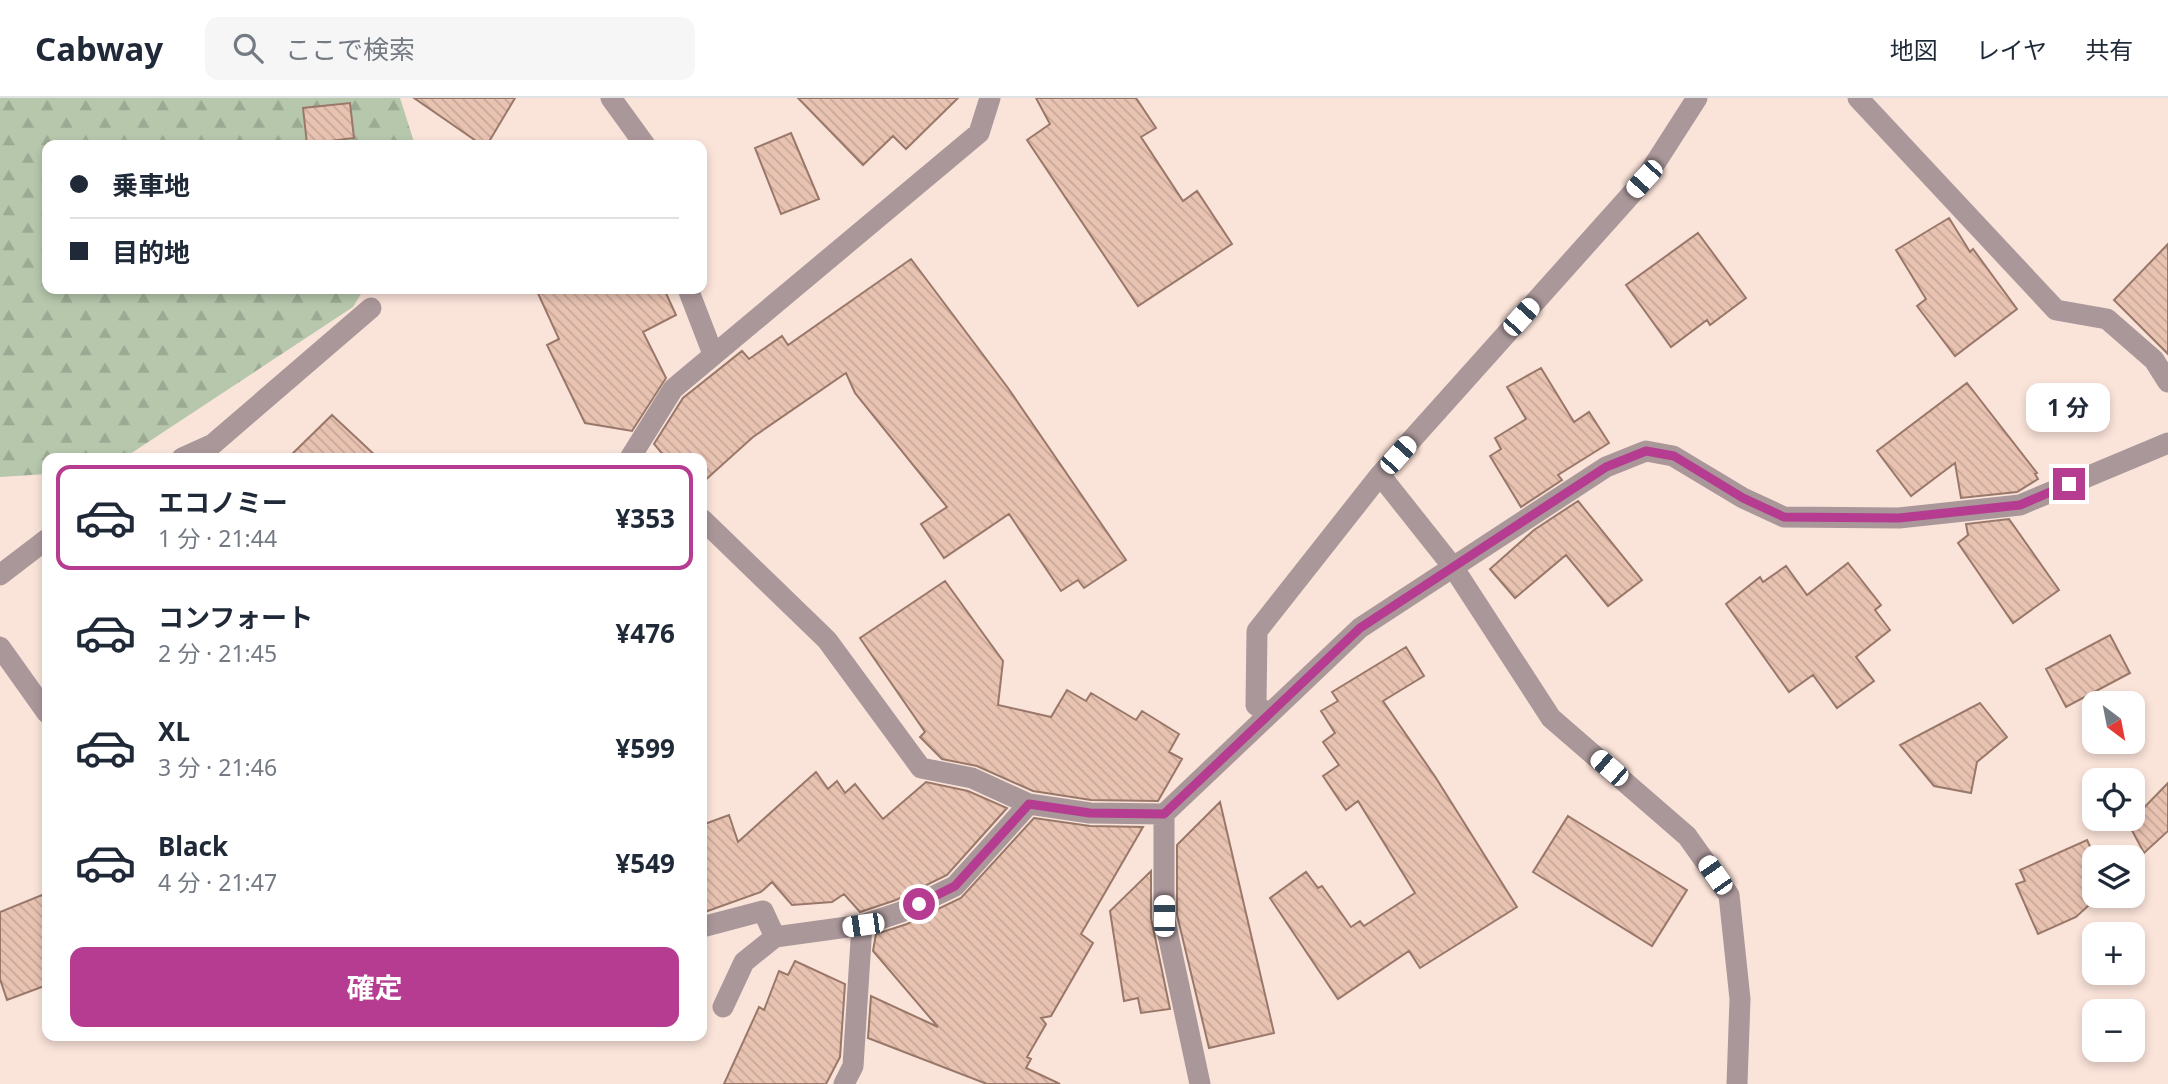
<!DOCTYPE html>
<html lang="ja">
<meta charset="utf-8">
<style>
body{margin:0;font-family:"Noto Sans","Noto Sans JP",sans-serif;background:#f6f6f7;color:#1f2937;height:100vh;display:flex;flex-direction:column;font-size:26px;white-space:nowrap}
*{box-sizing:border-box;margin:0}
p{font-size:23px;color:#747a83}
.icon{flex:none;width:38px;height:38px;fill:none;stroke:currentColor;stroke-width:2;stroke-linecap:round;stroke-linejoin:round}
.map{position:relative;flex:1;overflow:hidden}
.side{position:absolute;left:42px;top:355px;width:665px;height:588px;display:flex;flex-direction:column;background:#fff;border-radius:14px;box-shadow:0 4px 10px #0003}
.side>*{flex:none}
.guide{position:absolute;left:42px;top:42px;width:665px;height:154px;border-radius:14px;box-shadow:0 4px 10px #0003;display:grid;align-content:center;height:154px;padding:0 28px;background:#fff}
.needle{width:46px;rotate:148deg}
.fabs{position:absolute;left:2082px;top:593px;display:grid;gap:14px}
.fabs a{display:grid;place-items:center;width:63px;height:63px;border-radius:14px;background:#fff;box-shadow:0 4px 10px #0003;font-size:35px}
.end{position:absolute;width:32px;height:32px;margin:-16px;border:9px solid #b53c90;background:#fff;box-shadow:0 0 0 4px #fff}
.from{border-radius:50%}
.bubble{position:absolute;height:49px;border-radius:14px;background:#fff;box-shadow:0 4px 10px #0003;font-size:23px;font-weight:700;line-height:49px;text-align:center}
.car{position:absolute;width:21px;height:42px;margin:-21px -10px;border-radius:9px;box-shadow:0 0 5px 2px #0007;background:linear-gradient(#fff 24%,#345 0 40%,#fff 0 76%,#345 0 86%,#fff 0)}
.guide b{display:flex;align-items:center;gap:24px;height:66px;font-size:26px}
.guide b+b{border-top:2px solid #e0e1e3}
.guide i{width:18px;height:18px;background:#1f2937}
ul{padding:12px 0 0;list-style:none}
li{display:flex;align-items:center;gap:21px;height:105px;margin:0 14px 10px;padding:0 14px;border:4px solid transparent;border-radius:14px}
li div{flex:1}
li b{display:block;font-size:26px}
li em{font-style:normal;font-weight:700}
li.current{border-color:#b53c90}
li>.icon{width:63px;height:63px;stroke-width:1.5}
.cta{display:flex;gap:14px;margin-top:auto;padding:14px 28px}
.cta a{flex:1;height:80px;border-radius:14px;background:#b53c90;color:#fff;font-size:28px;font-weight:700;line-height:80px;text-align:center}
header{display:flex;align-items:center;gap:42px;box-sizing:border-box;height:98px;padding:0 35px;background:#fff;border-bottom:2px solid #e0e1e3}
header strong{font-size:33px}
nav{display:flex;gap:38px;margin-inline-start:auto;font-size:24px}
.search{width:490px;height:63px;background:#f6f6f7;display:flex;align-items:center;gap:18px;box-sizing:border-box;padding:0 24px;border-radius:14px;color:#747a83;font-size:26px}
.map>svg:first-child{display:block}
.forest{fill:url(#forest-firs)}
.building{fill:url(#building-back-hatch);stroke:#997869;stroke-width:2}
.lines{fill:none;stroke-linecap:round;stroke-linejoin:round}
.street{stroke:#aa979a;stroke-width:21}
.route{stroke:#b53c90;stroke-width:9}
</style>
<header>
<strong>Cabway</strong>
<div class="search"><svg class="icon" aria-label="search" viewBox="0 0 24 24"><circle cx="10" cy="10" r="6"/><path d="M15 15l6 6"/></svg>ここで検索</div>
<nav><a>地図</a><a>レイヤ</a><a>共有</a></nav>
</header>
<div class="map">
<svg width="2168" height="986" viewBox="0 0 2168 986">
<defs>
<pattern id="forest-firs" width="22" height="20" patternUnits="userSpaceOnUse" patternTransform="scale(1.75)"><rect width="22" height="20" fill="#b6c7ac"/><path d="M5 1l3.5 6h-7zM16 11l3.5 6h-7z" fill="#9caa93"/></pattern>
<pattern id="building-back-hatch" width="6" height="6" patternUnits="userSpaceOnUse" patternTransform="scale(1.75)"><rect width="6" height="6" fill="#e9c3b2"/><path d="M-1 5l2 2M0 0l6 6M5-1l2 2" fill="none" stroke="#c8a798"/></pattern>
</defs>
<rect width="100%" height="100%" fill="#fae3d9"/>
<path class="forest" d="M0,0h400l15,47h-368v144h317l-11,18 -229,151h-77v16l-47,3z"/>
<path class="building" d="M414,0h101l-28,47h-5z
M798,0h160l-52,51 -13,-13 -30,29z
M1036,0h100l20,30 -15,9 42,64 14,-10 35,53 -94,62 -111,-166 23,-16z
M350,5l4,35 -47,6 -4,-36z
M791,35l28,66 -38,15 -26,-66z
M1949,120l21,34 3,-3 44,60 -62,47 -38,-50 9,-7 -30,-49z
M1698,135l48,65 -36,27 -3,-5 -36,27 -45,-62z
M2168,146v110l-54,-54z
M911,161l97,129 118,172 -42,28 -6,-8 -17,11 -52,-77 -65,44 -23,-34 26,-17 -92,-114 -9,-20 -93,64 -51,46v-25h-36l-12,-14 29,-46 59,-47 7,8 33,-23 6,9z
M536,191h128l12,26 -33,17 23,46 -34,53 -47,-8 -38,-78 12,-6z
M1541,270l33,54 15,-10 20,31 -51,32 4,5 -41,27 -31,-51 11,-7 -6,-11 31,-19 -19,-32z
M1967,285l70,90 -2,1 3,5 -21,13 -56,6 -6,-35 -44,33 -34,-45z
M332,317l46,43h-90z
M1578,403l64,79 -34,26 -42,-51 -51,43 -25,-29 44,-39z
M2009,421l50,71 -46,33 -55,-80 10,-8 -2,-11z
M1848,465l33,42 -6,5 15,20 -34,27 18,24 -37,27 -24,-33 -24,17 -63,-88 34,-27 3,5 23,-16 21,29z
M945,483l58,80 -5,44 53,12 16,-27 19,11 5,-8 45,27 6,-9 37,23 -10,18 13,7 -24,42 -67,-1 -58,-9 -56,-25 -35,-7 -22,-22 5,-5 -65,-94z
M2110,537l20,38 -64,34 -20,-38z
M1406,549l18,29 -41,25 53,77 81,129 -97,61 -11,-17 -71,48 -68,-101 36,-26 12,16 4,-2 29,41 9,-6 4,5 51,-33 -57,-92 -12,9 -23,-34 16,-11 -16,-23 12,-9 -14,-22 17,-10 -6,-9z
M1980,605l27,34 -30,25 -6,31 -37,-7 -34,-41z
M816,674l12,17 9,-8 8,12 10,-9 28,35 43,-37 42,9 39,17 -60,67 -51,25 -36,12 -16,-18 -12,8 -40,3 -20,-23 -11,10 -59,21v-88l27,-10 9,27z
M2168,685v48l-24,22 -17,-32 6,-2z
M1220,704l54,231 -65,15 -32,-133v-70z
M1568,718l119,74 -35,56 -119,-74z
M1034,720l56,8 53,1 -62,107 12,9 -42,73 -10,2 5,6 -19,33 4,2 -5,9 34,16h-73l-119,-46 3,-42 67,31 -65,-76 3,-17 31,-10 54,-26z
M2087,742l6,13 5,-5 7,10h-10v38h4l-23,21 -38,17 -22,-50 9,-3 -5,-11z
M1151,773v47l19,91 -29,4 -3,-15 -14,3 -14,-90z
M47,795v92l-40,15 -7,-21v-67z
M795,863l50,23 -5,73 -14,27h-102l35,-77 5,3 15,-39 9,4z"/>
<g class="lines">
<path class="street" d="M611,0l34,47
M1858,0l198,212 51,9 47,41 14,22
M688,191l25,65
M182,360l31,-14 158,-136
M630,360l43,-69 306,-256 11,-35
M1380,377l73,92 98,151 136,118 42,59 11,104 -3,85
M702,421l125,121 94,128 51,10 57,26 61,9 74,1 196,-186 246,-161 40,-16 27,5 70,42 41,19 115,1 121,-13 148,-62
M0,477l47,-36
M0,549l47,66
M1268,616l-12,-9 1,-74 123,-156 265,-296 52,-81
M1164,716v102l36,168
M702,829l61,-16 12,26
M723,909l21,-45 31,-25 87,-12
M844,986l9,-18 9,-141 39,-13 54,-26 74,-82"/>
</g>
<g class="lines">
<path class="route" d="M919,806l36,-18 74,-82 61,9 74,1 196,-186 246,-161 40,-16 28,5 69,42 41,19 115,1 121,-13 49,-21"/>
</g>
</svg>
<div class="fabs">
<a><svg class="needle" viewBox="-14 -14 28 28"><path d="M0-13l5 13h-10z" fill="#e53935"/><path d="M0 13l5-13h-10z" fill="#747a83"/></svg></a>
<a><svg class="icon" aria-label="locate" viewBox="0 0 24 24"><circle cx="12" cy="12" r="6"/><path d="M12 2v4M12 18v4M2 12h4M18 12h4"/></svg></a>
<a><svg class="icon" aria-label="layers" viewBox="0 0 24 24"><path d="M12 4l9 5-9 5-9-5zM3 14l9 5 9-5"/></svg></a>
<a>+</a>
<a>−</a>
</div>
<i class="end from" style="left:919px;top:806px"></i>
<i class="end" style="left:2069px;top:386px"></i>
<div class="bubble" style="left:2026px;top:285px;width:84px">1 分</div>
<i class="car" style="left:1644px;top:81px;rotate:222deg"></i>
<i class="car" style="left:1521px;top:219px;rotate:42deg"></i>
<i class="car" style="left:1398px;top:357px;rotate:42deg"></i>
<i class="car" style="left:1609px;top:670px;rotate:311deg"></i>
<i class="car" style="left:1715px;top:777px;rotate:325deg"></i>
<i class="car" style="left:1164px;top:818px;rotate:0deg"></i>
<i class="car" style="left:863px;top:827px;rotate:262deg"></i>
<div class="guide">
<b><i class="from"></i>乗車地</b>
<b><i></i>目的地</b>
</div>
<section class="side">
<ul>
<li class="current"><svg class="icon" aria-label="car" viewBox="0 0 24 24"><path d="M5 17H2v-5l4-1 3-4h7l3 4 3 1v5h-3M9 17h6M6 11h13"/><circle cx="7" cy="17" r="2"/><circle cx="17" cy="17" r="2"/></svg><div><b>エコノミー</b><p>1 分 · 21:44</p></div><em>¥353</em></li>
<li><svg class="icon" aria-label="car" viewBox="0 0 24 24"><path d="M5 17H2v-5l4-1 3-4h7l3 4 3 1v5h-3M9 17h6M6 11h13"/><circle cx="7" cy="17" r="2"/><circle cx="17" cy="17" r="2"/></svg><div><b>コンフォート</b><p>2 分 · 21:45</p></div><em>¥476</em></li>
<li><svg class="icon" aria-label="car" viewBox="0 0 24 24"><path d="M5 17H2v-5l4-1 3-4h7l3 4 3 1v5h-3M9 17h6M6 11h13"/><circle cx="7" cy="17" r="2"/><circle cx="17" cy="17" r="2"/></svg><div><b>XL</b><p>3 分 · 21:46</p></div><em>¥599</em></li>
<li><svg class="icon" aria-label="car" viewBox="0 0 24 24"><path d="M5 17H2v-5l4-1 3-4h7l3 4 3 1v5h-3M9 17h6M6 11h13"/><circle cx="7" cy="17" r="2"/><circle cx="17" cy="17" r="2"/></svg><div><b>Black</b><p>4 分 · 21:47</p></div><em>¥549</em></li>
</ul>
<div class="cta"><a>確定</a></div>
</section>
</div>
